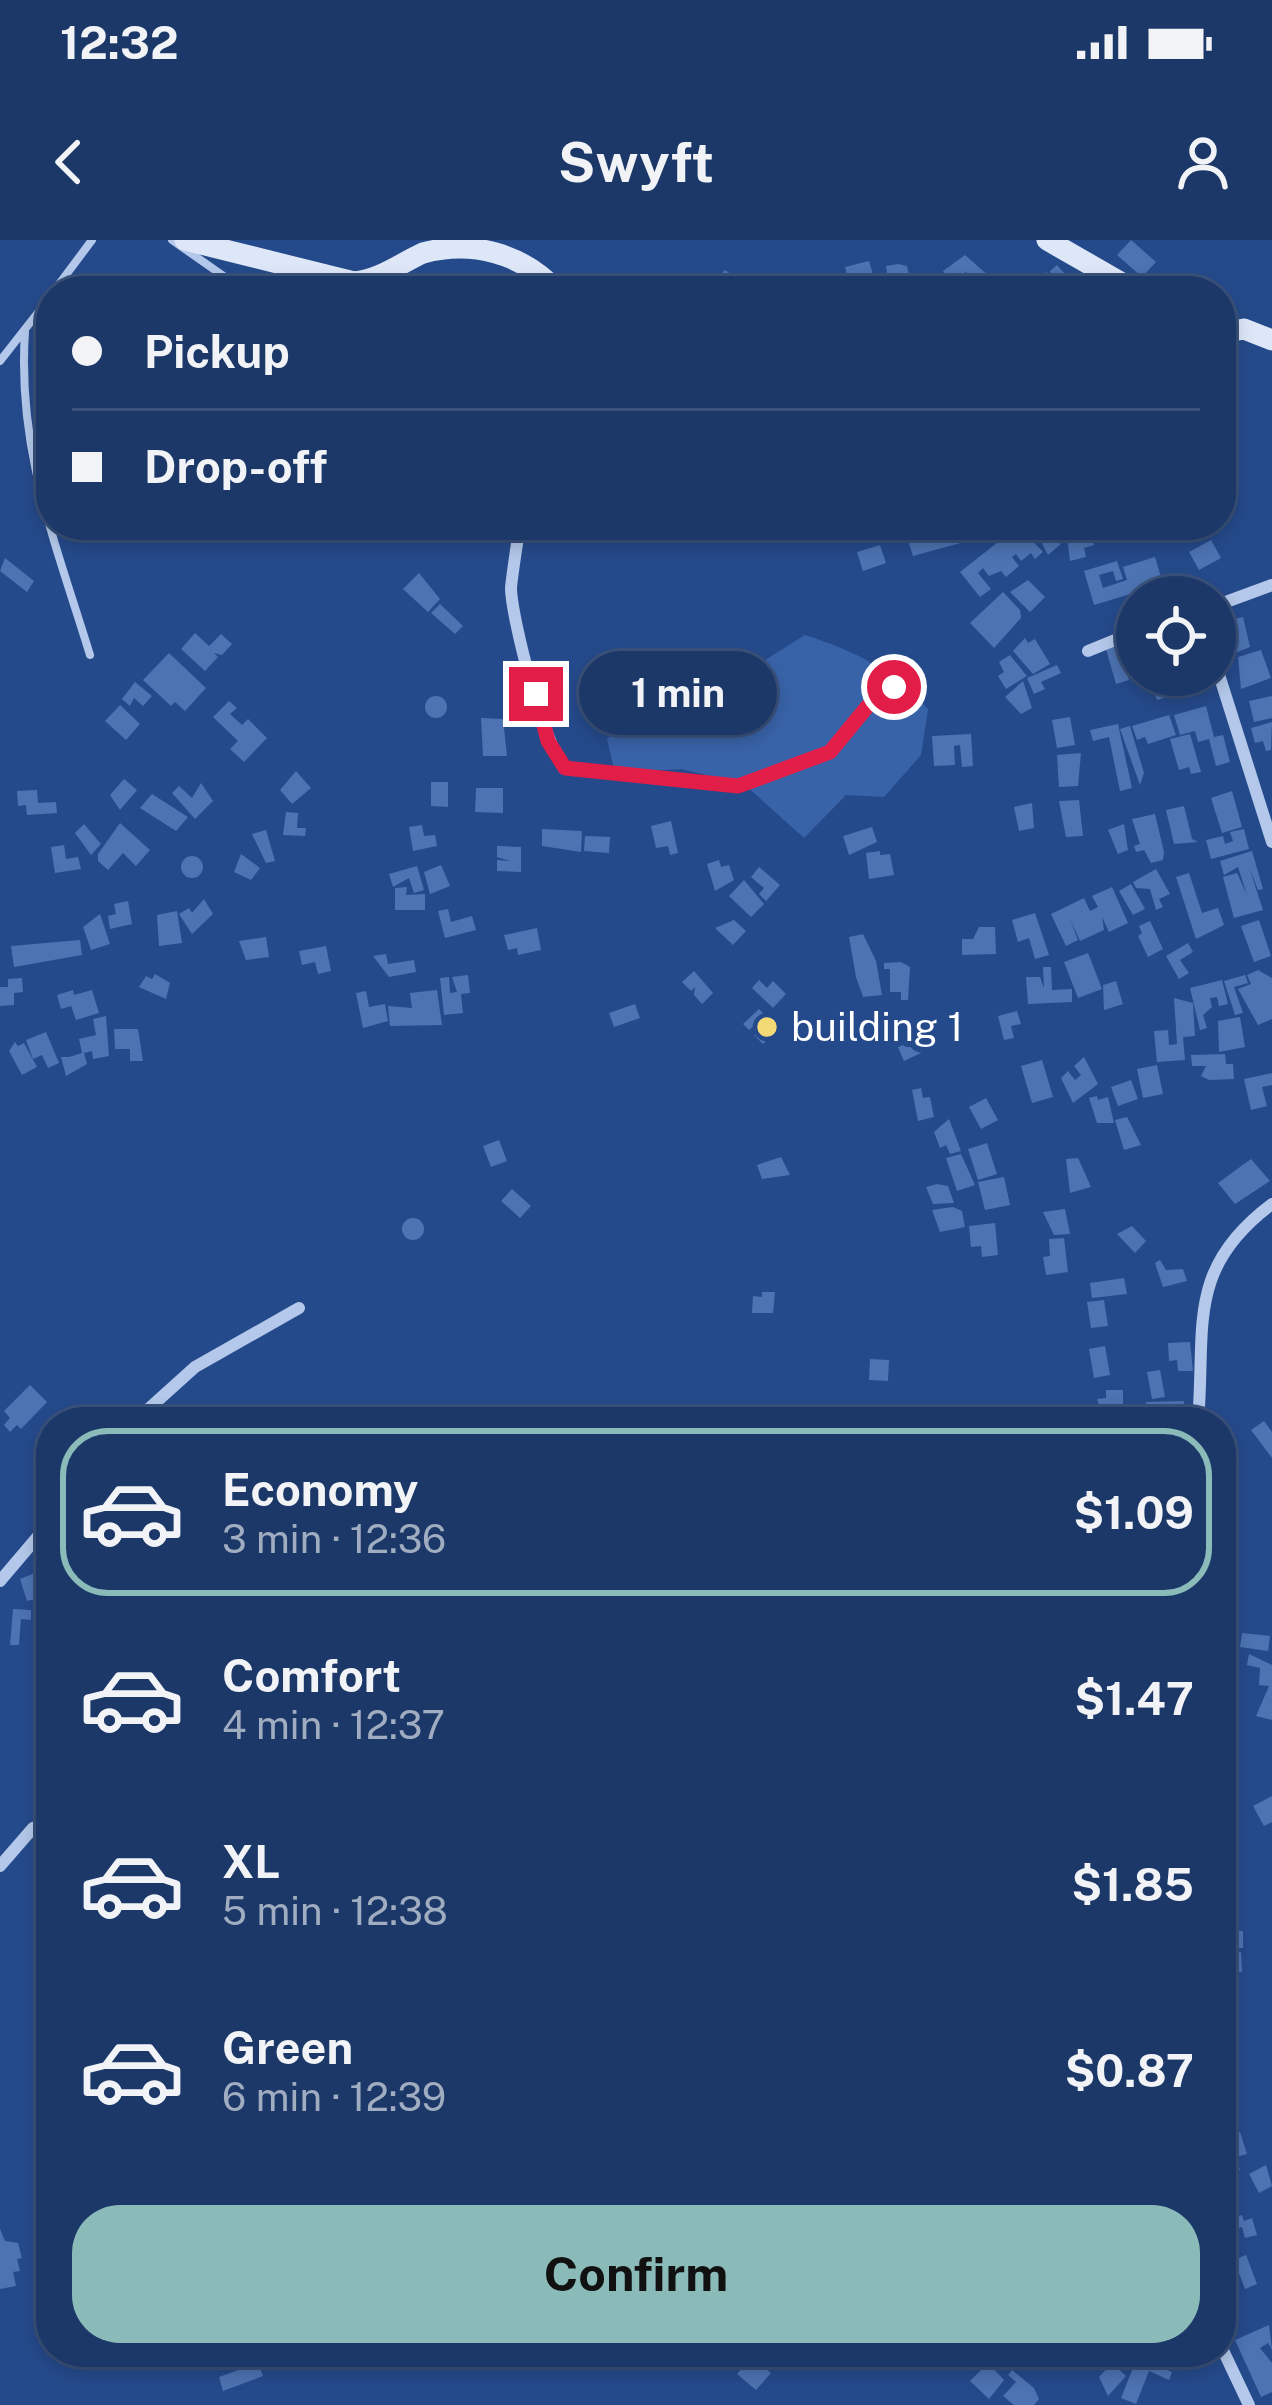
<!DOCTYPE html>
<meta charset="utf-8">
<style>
body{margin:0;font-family:"Public Sans",sans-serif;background:#253f6e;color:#f1f3f6;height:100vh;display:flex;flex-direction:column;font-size:45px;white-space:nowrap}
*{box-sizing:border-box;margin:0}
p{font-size:39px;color:#a0acc0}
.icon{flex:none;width:66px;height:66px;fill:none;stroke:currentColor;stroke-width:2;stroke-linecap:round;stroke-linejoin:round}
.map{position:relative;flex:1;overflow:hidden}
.drawer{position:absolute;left:36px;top:1167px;width:1200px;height:960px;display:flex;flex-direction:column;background:#1c3868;border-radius:48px;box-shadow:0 6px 18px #0003,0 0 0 3px #3a527c}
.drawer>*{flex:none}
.banner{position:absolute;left:36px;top:36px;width:1200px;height:264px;border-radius:48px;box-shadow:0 6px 18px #0003,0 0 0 3px #3a527c;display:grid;align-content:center;height:264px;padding:0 36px;background:#1c3868}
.buttons{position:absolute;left:1116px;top:336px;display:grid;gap:24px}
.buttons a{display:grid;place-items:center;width:120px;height:120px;border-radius:50%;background:#1c3868;box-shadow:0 6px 18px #0003,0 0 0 3px #3a527c;font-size:60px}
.end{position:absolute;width:54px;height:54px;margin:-27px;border:15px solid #e11d48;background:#fff;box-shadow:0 0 0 6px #fff}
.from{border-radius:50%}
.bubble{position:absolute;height:84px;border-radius:42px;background:#1c3868;box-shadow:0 6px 18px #0003,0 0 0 3px #3a527c;font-size:39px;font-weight:700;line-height:84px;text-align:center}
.banner b{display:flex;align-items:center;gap:42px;height:114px;font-size:45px}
.banner b+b{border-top:3px solid #3a527c}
.banner i{width:30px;height:30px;background:#f1f3f6}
ul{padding:21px 0 0;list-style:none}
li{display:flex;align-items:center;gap:36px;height:168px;margin:0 24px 18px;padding:0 12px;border:6px solid transparent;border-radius:48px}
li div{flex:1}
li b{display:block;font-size:45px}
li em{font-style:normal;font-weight:700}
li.current{border-color:#8bbbb9}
li>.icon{width:108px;height:108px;stroke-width:1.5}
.cta{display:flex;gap:24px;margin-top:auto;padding:24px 36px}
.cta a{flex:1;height:138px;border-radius:48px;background:#8bbbb9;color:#111;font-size:48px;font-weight:700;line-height:138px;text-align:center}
.status{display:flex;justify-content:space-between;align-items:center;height:84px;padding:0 60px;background:#1c3868;direction:ltr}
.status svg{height:33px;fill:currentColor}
header{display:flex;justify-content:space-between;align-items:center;height:156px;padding:0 36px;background:#1c3868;font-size:54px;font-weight:700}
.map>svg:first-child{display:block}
.green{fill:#3963a8}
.building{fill:#4d73b2}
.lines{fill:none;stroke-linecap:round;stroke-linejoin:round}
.lane{stroke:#b3c8ea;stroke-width:8}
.street{stroke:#b3c8ea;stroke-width:12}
.secondary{stroke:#dee7f8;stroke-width:21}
.route{stroke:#e11d48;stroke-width:15}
.poi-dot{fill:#f4da77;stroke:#254a8b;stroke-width:4.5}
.labels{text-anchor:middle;stroke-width:12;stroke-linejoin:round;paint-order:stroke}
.poi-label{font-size:39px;fill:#fff;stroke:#254a8b;text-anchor:start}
</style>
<div class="status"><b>12:32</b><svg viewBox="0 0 49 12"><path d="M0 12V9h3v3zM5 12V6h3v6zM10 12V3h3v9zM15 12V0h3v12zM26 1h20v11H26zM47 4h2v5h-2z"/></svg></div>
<header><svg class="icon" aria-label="back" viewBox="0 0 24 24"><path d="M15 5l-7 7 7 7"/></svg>Swyft<svg class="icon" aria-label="person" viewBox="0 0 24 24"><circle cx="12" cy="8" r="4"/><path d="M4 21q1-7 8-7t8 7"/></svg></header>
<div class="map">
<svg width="1272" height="2165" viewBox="0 0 1272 2165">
<rect width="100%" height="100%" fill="#254a8b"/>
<path class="green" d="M805,395c50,16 87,34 123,74l-7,46 -37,42 -38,-2 -42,43 -59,-53 -63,-16 -67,4 -8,-34 29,-30 73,2 18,-27z"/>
<path class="building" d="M1131,0l25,22 -14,15 -25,-22z
M965,15l33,29 -5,7h-16l-11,-19 -6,3 8,16h-13l-12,-20z
M869,21l6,20 -25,6 -5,-20z
M898,24l9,2 6,25h-23l-4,-25z
M1057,25l15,17 -10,9h-35l19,-19 9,11 -5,-12z
M725,30l20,14 -6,7h-16l-9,-9z
M903,285h108l1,4 -99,27z
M1022,285h23l16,19 -13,11 -11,-21 -6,5 12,13 -8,7 -4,-6 -10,8 -5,-7 -4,3 7,9 -13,11 -5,-6 -12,5 -6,-8 -5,5 13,16 -11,8 -20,-25 52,-41 6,8 7,-6z
M1053,285l16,5 -1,-5h21l5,20 -10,3 2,9 -16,4 -4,-32 -6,5z
M1211,300l10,18 -22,12 -10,-18z
M880,305l6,18 -23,8 -6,-19z
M1155,317l8,27 -69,21 -10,-34 33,-10 6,18 -7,2 -3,-10 -14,4 4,13 24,-8 -4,-13z
M5,318l29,23 -7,11 -27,-21z
M419,333l21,26 -12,13 -25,-23z
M1028,340l17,17 -15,15 -20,-20z
M1003,352l17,18 1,8 -27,30 -24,-25z
M440,364l23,22 -8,8 -24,-21z
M1243,377l7,30 -20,8 -8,-33z
M195,393l14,13 12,-12 11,10 -10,11 -8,-2 4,4 -13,14 -24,-22z
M1025,398l3,5 7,-4 15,25 -17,10 -20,-23z
M1119,405l10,35 -13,4 -10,-35z
M1261,410l10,28 -30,11 -3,-32z
M169,413l37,35 -21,23 -10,-9 -4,4 -28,-26z
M1010,415l17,21 -21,13 -8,-13 6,-4 -5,-10z
M1057,425l4,8 -20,9 4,7 -11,5 -7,-16z
M1191,438l3,11 -37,11 -4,-11z
M1023,441l9,27 -11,6 -16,-17z
M135,442l17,14 -9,10 -9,-8 -4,8 -8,-7z
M425 467a11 11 0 1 1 22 0a11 11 0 1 1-22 0Z
M1272,456v22l-18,4 -5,-21z
M229,461l8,7 -7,6 12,11 6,-6 19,19 -23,24 -14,-13 8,-8 -25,-24z
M120,465l20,19 -14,16 -21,-19z
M1206,466l8,31 9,-2 7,27 -14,4 -7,-27 -11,3 -3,-11 -15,4 -6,-20z
M1169,475l7,20 -28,9 -3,-7 -8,3 -5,-14z
M1070,477l5,28 -18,3 -5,-28z
M481,478l22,1 4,37h-24z
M1272,482l-1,28 -5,1 -3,-10 -8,2 -4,-15z
M1118,484l14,64 -12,3 -11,-54 -16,4 -3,-11z
M1130,486l14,47 -4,12 -20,-56z
M971,494l2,32 -11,1 -2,-22 -6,1 1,19 -21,1 -2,-30z
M1190,494l11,38 -10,2 -2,-7 -10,3 -9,-31z
M1081,513l-3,33 -19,1 -2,-32z
M296,531l15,17 -19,16 -12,-14z
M124,539l13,11 -17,20 -10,-15z
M431,542h17v25l-17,-1z
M201,543l12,18 -18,18 -23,-26 7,-7 13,12z
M476,548h27v25l-28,-1z
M37,550l1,13 18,-1 1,11 -30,2 -1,-10 -8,1 -1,-15z
M1232,551l10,36 -20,6 -11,-35z
M152,554l36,23 -12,14 -36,-23z
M1079,560l4,36 -17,1 -7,-36z
M1032,563l2,25 -15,3 -5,-24z
M1184,566l8,33 6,3 -24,2 -8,-34z
M286,572l12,1 -1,15h9l-1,8 -22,-1z
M1155,574l9,38 -1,8 -12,3 -7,-13 -8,2 -2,-6 6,-2 -8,-25z
M671,581l7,32 -8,2 -2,-9 -12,2 -5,-22z
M120,583l30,27 -14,16 -13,-13 -15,17 -10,-9v-7z
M84,584l17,20 -10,11 -16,-22z
M1124,584l4,26 -10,4 -10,-24z
M422,585l2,11 11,-1 2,11 -24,5 -4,-24z
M872,587l5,15 -28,13 -6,-19z
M542,589l40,2 -1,21 -39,-6z
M1244,589l5,20 -38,10 -5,-19 17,-4 2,8 8,-3 -3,-9z
M266,590l9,31 -9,2 -14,-29z
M585,596l25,1 -1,16 -25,-2z
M64,605l2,14 12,-2 3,12 -26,4 -4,-26z
M497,606l24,1v25l-24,-1v-11l13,1 -13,-4z
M880,611v4l10,-1 4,21 -25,4 -3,-26z
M1252,611l11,38 -5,1 -9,-23 14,43 -29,8 -11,-41 14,-4 10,22 -9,-28 -14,8 -4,-14z
M241,614l19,14 -9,12 -17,-8z
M181 627a11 11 0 1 1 22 0a11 11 0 1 1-22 0Z
M719,620l2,7 8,-2 5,15 -19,11 -8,-27z
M441,625l9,21 -20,8 -6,-22z
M417,626l7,24 -10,3 -5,-15 -16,9 -4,-13z
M759,627l21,18 -14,16 -7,-7 5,-6 -13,-11z
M1156,629l14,25 -11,5 4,8 -7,3 -6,-21 -14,-1 -3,-6z
M1189,633l13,40 16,-5 6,17 -28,14 -20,-62z
M744,640l20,24 -13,13 -22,-21z
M1131,644l14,25 -12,6 -14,-24z
M407,647l-1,8 19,-1v16h-30v-22z
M1112,647l16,36 -19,9 -7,-15 2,13 -24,11 -10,-22 8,21 -12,6 -15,-32 33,-16 6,13 8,-4 -6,-11z
M204,659l9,15 -21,20 -13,-20 10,-6 3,5z
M128,661l4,23 -22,5 -2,-13 8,-2 -2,-10z
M448,669l3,13 21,-6 4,14 -31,8 -7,-27z
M177,671l5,32 -23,3 -2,-31z
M1035,673l14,42 -14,4 -6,-21 -11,4 -6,-22z
M100,674l10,30 -19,6 -8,-23z
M734,680l12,11 -13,14 -18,-17z
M1259,680l12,36 -17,6 -13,-36z
M1150,681l13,28 -15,8 -10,-21 4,-3 -3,-7z
M979,687h16l1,27 -34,1v-16h11z
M537,688l4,22 -23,5 -1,-7 -9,2 -4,-15z
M863,694l13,27 6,34 -19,2 -7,-20 -7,-40z
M266,697l3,20 -23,3 -7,-19z
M80,700l2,15 -68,12 -3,-21z
M1188,703l5,9 -13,8 9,13 -10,6 -13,-23z
M326,706l5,25 -13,3 -3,-12 -13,3 -3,-14z
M1088,713l14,36 -24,9 -14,-36z
M386,714l2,10 26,-4 2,12 -27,5 -16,-21z
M901,722l9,5 -2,33h-7v-8h-11v-23h-6v-6z
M1043,727h8l1,23 20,-1v13l-44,2 -2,-27h14l4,11z
M1258,730l14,8v41l-14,6 -20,-36 13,-5 -4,-9z
M694,731l19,22 -11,11 -8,-9 1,-8 -4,4 -9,-9z
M155,734l15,9 -4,16 -27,-12 7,-11 6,3z
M468,735l2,18 -9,1 2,19 -19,2 -4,-37 9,-1 1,16 7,-1 -5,-15z
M1245,735l3,8 -14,4 9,26 -8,2 -11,-34z
M22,738l1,14 -9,1v12l-14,1v-19h8v-8z
M759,740l8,8 6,-7 13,13 -13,14 -21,-20z
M1222,740l6,24 -9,2 -2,-9 -7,1 2,9 -9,8 4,13 -7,2 -10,-42z
M1116,741l7,23 -19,6 -1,-25z
M73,750l1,5 18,-5 7,23 -23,7 -5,-14 -10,3 -4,-14z
M437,750l5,35 -52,1 -2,-20 24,2 -2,-15z
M366,751l3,16 16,-3 3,17 -25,7 -7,-35z
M1174,758l19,5 2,33 -12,1 2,23 -28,2 -3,-31 14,-1 1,15 8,-1z
M635,764l5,14 -26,9 -5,-14z
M759,769l20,20 -16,15 -9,-9 6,-5 -5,-5 -6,5 -6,-6z
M1017,771l4,13 -10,2 3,12 -10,2 -6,-24z
M106,776l3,40 -16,3 -1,-8 -8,2 3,11 -21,12 -5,-19h8l13,-4 -3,-14 17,-4 -3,-16z
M1240,777l5,30 -26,5 -1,-31z
M906,784l4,23 9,-4 4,9 -19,9 -13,-30z
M114,789h24l5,32h-13v-12h-15z
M46,792l13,31 -11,5 -6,-13 -9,4 -7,-19z
M15,802l3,4 6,-3 13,24 -15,8 -13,-24z
M1225,814l1,10h7l1,15 -25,1 -8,-4 5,-10h-14l-1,-11z
M1084,817l14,27 -25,19 -12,-25 7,-7 7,9 6,-5 -7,-9z
M1042,820l11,37 -21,6 -11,-37z
M1157,825l6,29 -20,4 -6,-29z
M1272,833v12l-10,2 5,19 -16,4 -7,-31z
M1131,840l7,19 -20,7 -7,-19z
M921,848l2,10 7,-1 4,20 -16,4 -6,-31z
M1097,856l1,4 10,-3 6,26h-17l-8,-25z
M986,858l12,22 -17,9 -12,-22z
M1127,877l14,28 -17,5 -9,-30z
M949,879l12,32 -11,3 -4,-9 -6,3 -6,-16z
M499,900l8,21 -16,6 -8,-21z
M987,903l10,31 -19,6 -10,-31z
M961,914l14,31 -18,6 -11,-33z
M781,917l9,18 -28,4 -5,-14z
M1078,918l13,29 -21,6 -4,-34z
M1251,919l19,22 -35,23 -17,-21z
M1004,937l6,28 -25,5 -7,-28z
M937,944l11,2 6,17 -21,1 -7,-17z
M512,949l19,17 -11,12 -19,-17z
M953,967l9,4 3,16 -25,5 -8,-22z
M1065,969l5,25 -16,1 -11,-23z
M402 989a11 11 0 1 1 22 0a11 11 0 1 1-22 0Z
M995,983l3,32 -16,2 -1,-11 -10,1 -2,-21z
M1132,986l14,15 -11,12 -18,-19z
M1064,998l4,34 -22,3 -3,-18 7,-1 -1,-17z
M1160,1020l6,10 17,-1 4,12 -24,6 -8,-24z
M1124,1038l3,16 -35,4 -2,-15z
M762,1052h13l-2,21h-21l1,-17 9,1z
M1104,1060l4,26 -17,2 -4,-26z
M1190,1102l3,29h-15l-1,-11 -8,1 -1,-18z
M1105,1106l5,29 -16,3 -5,-29z
M870,1119l19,1 -1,21 -19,-1z
M1160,1130l5,27 -13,2 -5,-27z
M30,1145l17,17 -26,27 -4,-4 -7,7 -6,-7 6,-7 -6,-7z
M1106,1150h17v28h-20l-6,-19 9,-1z
M1184,1161l1,15 -38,2 -1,-16z
M1264,1181l8,11v26l-21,-28z
M50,1327l1,28 -24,6 -7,-22z
M13,1369l18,1v10l-10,-1 -2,26h-9z
M1242,1393l28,3 -2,15 -28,-4z
M1249,1414l23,11v55l-16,-4 13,-30 -10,-1 1,-17 -13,-3z
M1272,1556v26l-8,4 -11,-20z
M1221,1691h22v17l-22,1z
M1241,1712l1,20 -21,1v-20z
M1221,1767h13l-3,48 -10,-1z
M1221,1865l10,29 9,-2 7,22 -11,3 4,13 -15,5z
M1266,1925l6,21 -13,7 -10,-19z
M1242,1975l2,6 8,-3 5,17 -12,3 -3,-11 -16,4 -3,-11z
M0,1989l5,12 13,2 4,15 -5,1 3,12 -7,1 3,14 -16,3z
M1246,2015l11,29 -12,5 -11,-29z
M1269,2085l3,25 -4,-7 -8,5 12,15v29l-11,5 -26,-57z
M752,2117l19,16 -15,17 -19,-16z
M1137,2118l35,14 -3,8 -20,-9 -13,33 -15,-6z
M258,2123l5,13 -40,15 -4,-14z
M988,2123l16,17 -15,19 -19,-18z
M1112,2123l14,13 -18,20 -9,-19z
M1012,2130l22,18 5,11 -5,6h-20l-11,-9 13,-14 -8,-7z"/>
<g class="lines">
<path class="lane" d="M172,0l73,51
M54,51l38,-51
M25,92c-8,118 31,212 65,323
M0,121l51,-65"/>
<path class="street" d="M520,285c-1,5 -9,57 -9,64 1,31 34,159 54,179l173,18 92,-34 37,-45 27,-20
M1215,366l57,-21
M1088,411l49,-20
M1215,422l57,180
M134,1182l61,-55 104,-59
M1198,1182c8,-95 -13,-153 74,-218
M0,1341l51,-60
M0,1626l33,-38 18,-6
M1221,2106l28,59"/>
<path class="secondary" d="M185,0l169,42c27,-3 45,-18 69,-29 49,-13 99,0 134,38
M1047,0l89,51
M1221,93l23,-4 28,11"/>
</g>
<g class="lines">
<path class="route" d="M536,454l12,47 17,27 173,18 92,-34 37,-45 27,-20"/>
</g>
<circle class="poi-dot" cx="767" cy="787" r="12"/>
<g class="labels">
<g class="poi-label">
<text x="791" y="801">building 1</text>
</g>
</g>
</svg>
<div class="buttons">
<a><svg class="icon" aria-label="locate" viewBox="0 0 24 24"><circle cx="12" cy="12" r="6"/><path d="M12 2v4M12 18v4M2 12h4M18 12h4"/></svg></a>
</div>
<i class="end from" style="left:894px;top:447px"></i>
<i class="end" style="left:536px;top:454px"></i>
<div class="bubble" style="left:579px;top:411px;width:198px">1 min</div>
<div class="banner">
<b><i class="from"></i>Pickup</b>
<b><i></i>Drop-off</b>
</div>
<section class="drawer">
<ul>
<li class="current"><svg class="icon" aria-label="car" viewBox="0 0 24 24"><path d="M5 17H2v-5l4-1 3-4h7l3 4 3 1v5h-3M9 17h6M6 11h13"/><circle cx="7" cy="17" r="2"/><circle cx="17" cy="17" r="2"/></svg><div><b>Economy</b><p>3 min · 12:36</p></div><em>$1.09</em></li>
<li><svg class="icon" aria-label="car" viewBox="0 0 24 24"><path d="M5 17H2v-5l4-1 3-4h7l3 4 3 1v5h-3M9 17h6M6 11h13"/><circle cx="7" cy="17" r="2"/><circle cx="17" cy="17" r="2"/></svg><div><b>Comfort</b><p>4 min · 12:37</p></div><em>$1.47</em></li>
<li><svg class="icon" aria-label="car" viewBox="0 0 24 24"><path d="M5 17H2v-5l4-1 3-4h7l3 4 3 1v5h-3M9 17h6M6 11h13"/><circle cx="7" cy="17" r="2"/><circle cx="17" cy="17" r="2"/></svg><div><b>XL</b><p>5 min · 12:38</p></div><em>$1.85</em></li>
<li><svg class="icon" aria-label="car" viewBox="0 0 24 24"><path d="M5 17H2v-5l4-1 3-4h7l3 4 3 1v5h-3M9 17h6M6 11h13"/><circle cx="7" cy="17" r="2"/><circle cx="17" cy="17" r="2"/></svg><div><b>Green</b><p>6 min · 12:39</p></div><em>$0.87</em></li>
</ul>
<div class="cta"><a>Confirm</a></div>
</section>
</div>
